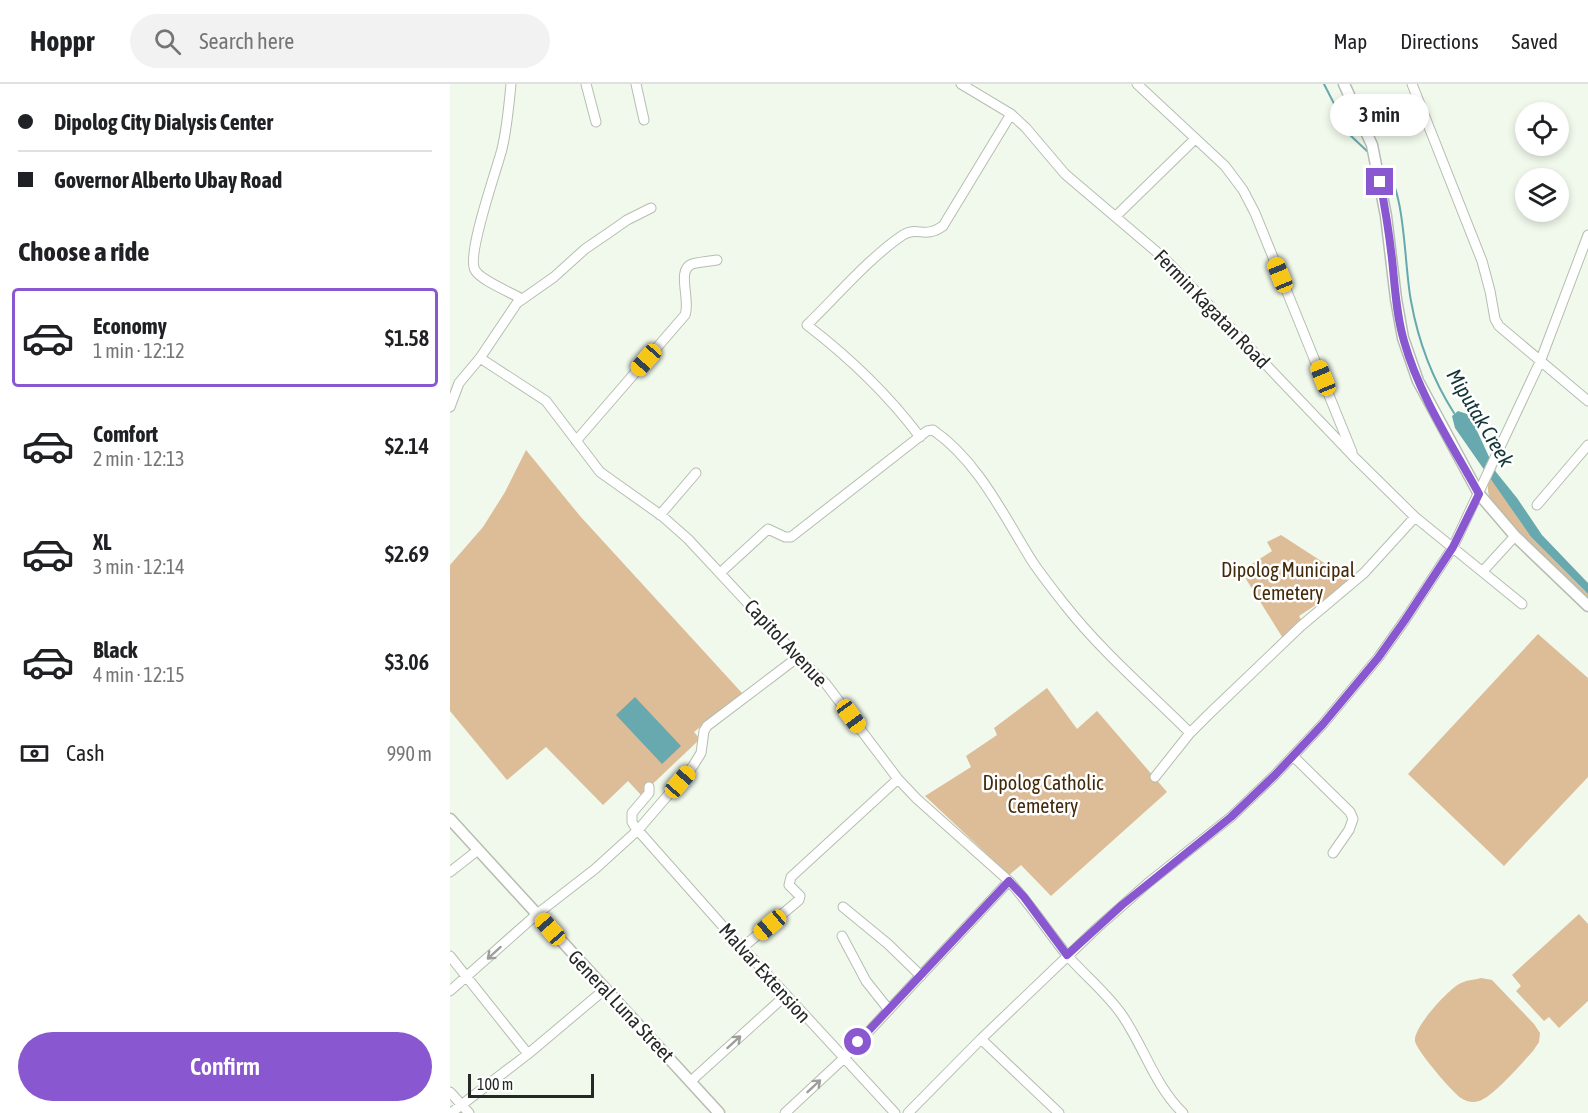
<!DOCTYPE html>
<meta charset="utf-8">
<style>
body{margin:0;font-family:"Asap Condensed",sans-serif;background:#f2f2f2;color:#202124;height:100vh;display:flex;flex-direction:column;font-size:22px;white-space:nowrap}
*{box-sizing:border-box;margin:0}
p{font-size:20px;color:#757577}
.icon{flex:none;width:33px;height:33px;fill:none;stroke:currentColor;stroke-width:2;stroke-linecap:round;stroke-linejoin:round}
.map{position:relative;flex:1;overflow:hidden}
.side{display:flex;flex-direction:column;background:#fff;width:450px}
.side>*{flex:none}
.banner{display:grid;align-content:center;height:132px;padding:0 18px;background:#fff}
.controls{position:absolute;left:1065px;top:18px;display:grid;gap:12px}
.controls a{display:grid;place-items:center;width:54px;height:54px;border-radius:50%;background:#fff;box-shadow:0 3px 9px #0003;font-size:30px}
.scale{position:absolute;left:18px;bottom:15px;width:126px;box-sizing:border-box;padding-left:6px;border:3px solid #252824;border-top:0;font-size:16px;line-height:21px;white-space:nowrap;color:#252824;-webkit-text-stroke:4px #fff;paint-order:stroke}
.end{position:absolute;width:27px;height:27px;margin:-14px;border:8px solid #8957d0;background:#fff;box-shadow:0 0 0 3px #fff}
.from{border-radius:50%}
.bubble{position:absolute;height:42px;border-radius:21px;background:#fff;box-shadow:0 3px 9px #0003;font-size:20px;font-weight:600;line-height:42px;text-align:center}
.car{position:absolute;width:18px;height:36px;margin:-18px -9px;border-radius:8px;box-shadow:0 0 4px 2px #0007;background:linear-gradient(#f5c518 24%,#345 0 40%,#f5c518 0 76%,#345 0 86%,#f5c518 0)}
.banner b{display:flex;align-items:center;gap:21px;height:57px;font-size:22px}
.banner b+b{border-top:2px solid #e0e0e0}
.banner i{width:15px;height:15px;background:#202124}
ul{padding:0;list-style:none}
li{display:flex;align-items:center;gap:18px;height:99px;margin:0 12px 9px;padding:0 6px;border:3px solid transparent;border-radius:6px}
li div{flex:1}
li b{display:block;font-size:22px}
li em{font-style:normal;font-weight:600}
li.on{border-color:#8957d0}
li>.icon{width:54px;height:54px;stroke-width:1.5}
h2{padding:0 18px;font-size:27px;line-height:72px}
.pay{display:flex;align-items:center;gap:15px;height:66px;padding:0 18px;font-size:22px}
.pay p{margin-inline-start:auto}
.primary-button{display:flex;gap:12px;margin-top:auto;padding:12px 18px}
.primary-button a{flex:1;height:69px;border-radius:36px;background:#8957d0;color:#fff;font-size:24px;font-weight:600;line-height:69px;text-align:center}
header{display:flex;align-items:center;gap:36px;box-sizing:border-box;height:84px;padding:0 30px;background:#fff;border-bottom:2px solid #e0e0e0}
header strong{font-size:28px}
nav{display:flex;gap:33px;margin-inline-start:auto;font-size:21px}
.search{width:420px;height:54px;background:#f2f2f2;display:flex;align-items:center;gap:15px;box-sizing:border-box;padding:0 21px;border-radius:33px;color:#757577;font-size:22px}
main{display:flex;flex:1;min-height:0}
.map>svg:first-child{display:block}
.green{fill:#ddbc98}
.water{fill:#67a9ae}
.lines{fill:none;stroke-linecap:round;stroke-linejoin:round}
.stream{stroke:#67a9ae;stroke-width:2}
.minor-casing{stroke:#b5beb1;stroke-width:11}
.major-casing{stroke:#b5beb1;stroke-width:13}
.minor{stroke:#fff;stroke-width:9}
.major{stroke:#fff;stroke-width:10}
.oneway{stroke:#9d9e9c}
.route{stroke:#8957d0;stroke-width:8}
.labels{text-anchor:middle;stroke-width:5;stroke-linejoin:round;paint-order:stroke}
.street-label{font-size:20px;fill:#252824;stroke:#fff}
.park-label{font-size:20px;fill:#422908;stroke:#fff}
.water-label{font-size:21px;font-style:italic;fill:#143638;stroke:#fff}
</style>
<header>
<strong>Hoppr</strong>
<div class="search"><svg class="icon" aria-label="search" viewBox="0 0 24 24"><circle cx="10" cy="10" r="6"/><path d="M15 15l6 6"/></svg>Search here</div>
<nav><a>Map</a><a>Directions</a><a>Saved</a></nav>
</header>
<main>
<section class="side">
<div class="banner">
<b><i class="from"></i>Dipolog City Dialysis Center</b>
<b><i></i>Governor Alberto Ubay Road</b>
</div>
<h2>Choose a ride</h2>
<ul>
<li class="on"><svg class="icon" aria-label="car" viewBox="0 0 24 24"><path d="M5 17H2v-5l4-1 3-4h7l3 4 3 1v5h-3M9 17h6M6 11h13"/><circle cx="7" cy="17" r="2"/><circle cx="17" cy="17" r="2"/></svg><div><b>Economy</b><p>1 min · 12:12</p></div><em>$1.58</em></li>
<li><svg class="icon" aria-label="car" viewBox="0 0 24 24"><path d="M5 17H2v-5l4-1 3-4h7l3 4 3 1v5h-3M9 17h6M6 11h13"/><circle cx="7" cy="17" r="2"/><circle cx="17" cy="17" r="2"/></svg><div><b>Comfort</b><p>2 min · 12:13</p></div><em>$2.14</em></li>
<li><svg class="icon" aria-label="car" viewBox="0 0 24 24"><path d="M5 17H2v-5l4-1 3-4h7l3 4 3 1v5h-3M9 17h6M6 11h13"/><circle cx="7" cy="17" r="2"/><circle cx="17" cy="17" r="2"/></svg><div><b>XL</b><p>3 min · 12:14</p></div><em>$2.69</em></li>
<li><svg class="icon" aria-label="car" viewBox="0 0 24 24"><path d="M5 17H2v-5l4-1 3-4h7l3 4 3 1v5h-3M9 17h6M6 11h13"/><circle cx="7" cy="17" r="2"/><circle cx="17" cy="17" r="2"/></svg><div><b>Black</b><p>4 min · 12:15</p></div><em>$3.06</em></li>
</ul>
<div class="pay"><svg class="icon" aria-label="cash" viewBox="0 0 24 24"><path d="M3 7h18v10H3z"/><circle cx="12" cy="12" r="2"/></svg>Cash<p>990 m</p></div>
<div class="primary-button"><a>Confirm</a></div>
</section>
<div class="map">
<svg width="1138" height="1029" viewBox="0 0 1138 1029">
<rect width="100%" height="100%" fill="#f1f9ec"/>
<path class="green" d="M76,366l54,66 162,177 -48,39 6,7 -59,56 -13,-14 -25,24 -57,-58 -39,33 -57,-69v-146l33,-38 22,-35z
M1040,394l41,59 57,57v7l-41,-40 -53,-56c-6,-9 -8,-16 -4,-27z
M831,451l71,46 -53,35 4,7 -19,17 -43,-69 31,-20 -5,-9z
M1088,550l50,44v99l-84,89 -96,-92z
M597,604l30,41 20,-18 70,81 -116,104 -30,-31 -12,10 -84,-79 46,-29 -5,-11 31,-21 -3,-7z
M1129,830l9,10v77l-29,27 -10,-11 -5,4 -28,-30 5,-5 -9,-11z
M1031,894l11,2 42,44 6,9 -1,9 -6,9c-11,12 -40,46 -54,50 -6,2 -12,1 -18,-3 -8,-5 -45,-48 -46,-57 -2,-13 32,-50 44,-57 7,-4 15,-4 22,-6z"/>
<path class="water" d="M1008,327l9,3 5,6 24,52 21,26 25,37 46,48v11l-57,-57 -76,-109 -3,-12z
M185,613l46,49 -19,18 -46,-49z"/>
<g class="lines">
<path class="stream" d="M874,0l26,51 18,17
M934,82c22,25 20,100 27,135 7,39 22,79 43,112"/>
<defs>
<path id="minor" d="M61,0c-2,21 -4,44 -9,65 -5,20 -36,106 -27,121 5,10 37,23 47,29
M136,0l10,38
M186,0l8,36
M511,0l50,30 15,14 39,46 100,85 189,198 61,60 107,87
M687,0l88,82 18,24 12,23 97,239
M962,0l70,177 8,30 5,28 4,7 89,75
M666,132l79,-77
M30,274l66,43 54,71 62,44 26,23 110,118 28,27 72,95 19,20 92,82c21,23 38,49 57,73 18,21 40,38 56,61 22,32 33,71 61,98
M0,323l9,-24 21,-25 37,-55 37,-26 31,-28 22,-15 20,-14 24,-12
M470,353c-33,-44 -70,-79 -113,-112 29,-28 64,-69 96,-90 14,-9 22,4 40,-9l68,-112
M126,357l109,-126c6,-15 -9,-45 7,-51 7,-2 17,-3 25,-4
M1087,421l51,-60
M210,431l36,-42
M1033,487l32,-35
M270,489l48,-44 17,8h6l123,-96 13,-10 6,-1c45,31 71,86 99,131 10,15 22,30 33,44 37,47 83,86 125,128
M843,672l57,56 3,7 -4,11 -16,23
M705,693l35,-44 18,-18 93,-89 63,-53 51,-56
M199,703v6l-17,20v9l3,5 85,96 175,190
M0,788l28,-22
M393,823l45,37 33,32
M392,852l24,45 23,29
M292,864l57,-48 1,-4 -11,-11 2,-8 107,-98
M0,872l78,98
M0,907l87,-77 58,-45 43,-39 55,-64 8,-13 3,-22 3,-5 91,-69
M531,955l78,74
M241,997l95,-86
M0,1008l19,21
M1,1029l77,-59 76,-64
M335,1029l58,-54 166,-178
M458,1029l73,-74 116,-111 51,-45 83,-66 44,-42 48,-51 55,-66 27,-38 48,-73 87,-185 48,-127"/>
<path id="major" d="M894,0l28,61 14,71 10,83 7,39 15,43 61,113 36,42 73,70
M0,735l269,294"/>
</defs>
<use href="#minor" class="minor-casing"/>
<use href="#major" class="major-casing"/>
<use href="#minor" class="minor"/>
<use href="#major" class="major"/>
</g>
<defs><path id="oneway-shaft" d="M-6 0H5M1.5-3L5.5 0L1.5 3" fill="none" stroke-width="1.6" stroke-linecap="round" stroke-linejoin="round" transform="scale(1.5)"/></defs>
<g class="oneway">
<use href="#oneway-shaft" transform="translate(44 869) rotate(138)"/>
<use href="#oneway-shaft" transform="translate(284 958) rotate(-42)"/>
<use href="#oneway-shaft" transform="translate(364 1002) rotate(-43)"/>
</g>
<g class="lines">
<path class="route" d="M408,958l151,-161 15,16 43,58 55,-50 109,-88 44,-42 48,-51 55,-66 27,-38 48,-73 26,-53c-27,-49 -60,-99 -75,-153 -8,-27 -9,-55 -12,-82 -3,-26 -7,-52 -12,-77"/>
</g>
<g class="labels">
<g class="street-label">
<text transform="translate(762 225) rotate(46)" y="7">Fermin Kagatan Road</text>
<text transform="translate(336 559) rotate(47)" y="7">Capitol Avenue</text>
<text transform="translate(315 889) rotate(48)" y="7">Malvar Extension</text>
<text transform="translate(171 922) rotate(47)" y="7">General Luna Street</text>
</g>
<g class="park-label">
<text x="838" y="493">Dipolog Municipal<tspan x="838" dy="23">Cemetery</tspan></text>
<text x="593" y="706">Dipolog Catholic<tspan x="593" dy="23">Cemetery</tspan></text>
</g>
<g class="water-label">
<text transform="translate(1030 334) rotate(59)" y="7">Miputak Creek</text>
</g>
</g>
</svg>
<div class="controls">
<a><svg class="icon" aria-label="locate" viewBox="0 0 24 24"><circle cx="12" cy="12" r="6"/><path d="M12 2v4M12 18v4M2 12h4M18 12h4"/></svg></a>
<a><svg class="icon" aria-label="layers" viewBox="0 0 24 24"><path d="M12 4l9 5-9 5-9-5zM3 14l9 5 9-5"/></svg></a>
</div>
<div class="scale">100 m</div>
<i class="end from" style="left:408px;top:958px"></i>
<i class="end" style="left:930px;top:98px"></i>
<div class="bubble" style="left:880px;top:10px;width:99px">3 min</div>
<i class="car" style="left:830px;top:191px;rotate:338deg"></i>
<i class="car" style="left:196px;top:276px;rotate:221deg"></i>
<i class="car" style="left:873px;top:294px;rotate:338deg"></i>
<i class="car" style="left:401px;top:632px;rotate:144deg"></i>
<i class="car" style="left:230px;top:698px;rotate:41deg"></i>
<i class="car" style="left:320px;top:841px;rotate:230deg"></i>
<i class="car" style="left:100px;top:845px;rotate:319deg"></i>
</div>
</main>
